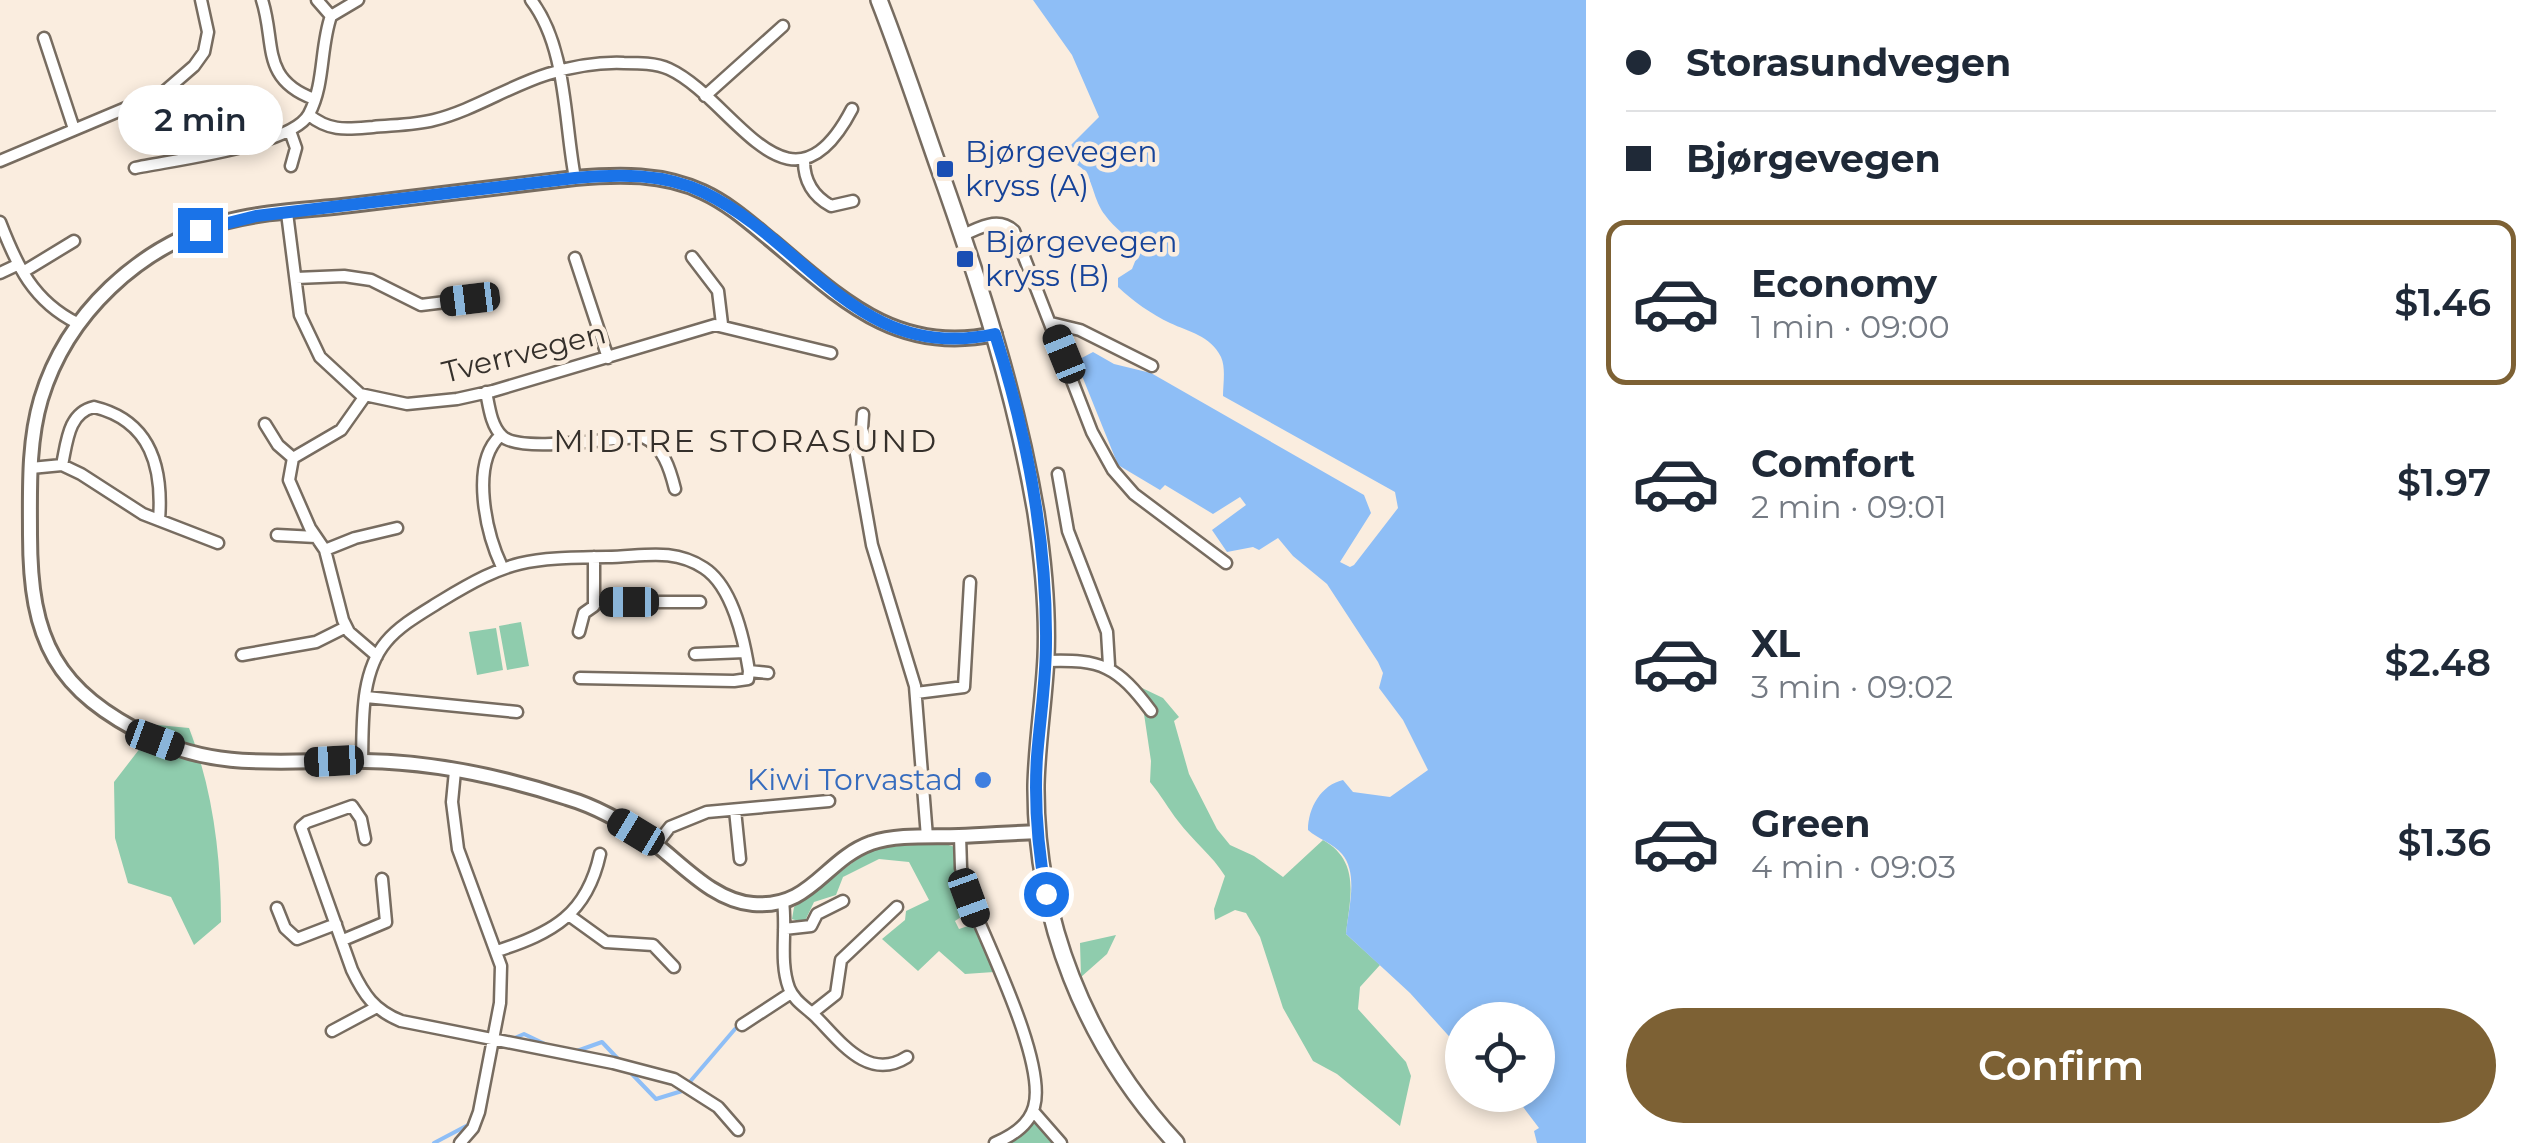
<!DOCTYPE html>
<meta charset="utf-8">
<style>
body{margin:0;font-family:Montserrat,sans-serif;background:#f6f6f7;color:#1f2937;height:100vh;display:flex;flex-direction:column;font-size:38px;white-space:nowrap}
*{box-sizing:border-box;margin:0}
p{font-size:32px;color:#747a83}
.icon{flex:none;width:55px;height:55px;fill:none;stroke:currentColor;stroke-width:2;stroke-linecap:round;stroke-linejoin:round}
.map{position:relative;flex:1;overflow:hidden}
.side{display:flex;flex-direction:column;background:#fff;width:950px}
.side>*{flex:none}
.top-card{display:grid;align-content:center;height:220px;padding:0 40px;background:#fff}
.buttons{position:absolute;left:1445px;top:1002px;display:grid;gap:20px}
.buttons a{display:grid;place-items:center;width:110px;height:110px;border-radius:50%;background:#fff;box-shadow:0 5px 15px #0003;font-size:50px}
.end{position:absolute;width:45px;height:45px;margin:-22px;border:12px solid #1a73e8;background:#fff;box-shadow:0 0 0 5px #fff}
.from{border-radius:50%}
.bubble{position:absolute;height:70px;border-radius:35px;background:#fff;box-shadow:0 5px 15px #0003;font-size:32px;font-weight:600;line-height:70px;text-align:center}
.car{position:absolute;width:30px;height:60px;margin:-30px -15px;border-radius:12px;box-shadow:0 0 8px 2px #0007;background:linear-gradient(#222 24%,#8ab4d8 0 40%,#222 0 76%,#8ab4d8 0 86%,#222 0)}
.top-card b{display:flex;align-items:center;gap:35px;height:95px;font-size:38px}
.top-card b+b{border-top:2px solid #e0e1e3}
.top-card i{width:25px;height:25px;background:#1f2937}
ul{padding:0;list-style:none}
li{display:flex;align-items:center;gap:30px;height:165px;margin:0 20px 15px;padding:0 20px;border:5px solid transparent;border-radius:20px}
li div{flex:1}
li b{display:block;font-size:38px}
li em{font-style:normal;font-weight:600}
li.current{border-color:#7d6134}
li>.icon{width:90px;height:90px;stroke-width:1.5}
.action{display:flex;gap:20px;margin-top:auto;padding:20px 40px}
.action a{flex:1;height:115px;border-radius:60px;background:#7d6134;color:#fff;font-size:40px;font-weight:600;line-height:115px;text-align:center}
main{display:flex;flex:1;min-height:0}
.map>svg:first-child{display:block}
.green{fill:#8fccad}
.water{fill:#8ebef6}
.lines{fill:none;stroke-linecap:round;stroke-linejoin:round}
.stream{stroke:#8ebef6;stroke-width:4}
.minor-casing{stroke:#776c60;stroke-width:15}
.tertiary-casing{stroke:#776c60;stroke-width:18}
.secondary-casing{stroke:#776c60;stroke-width:20}
.minor{stroke:#fff;stroke-width:10}
.tertiary{stroke:#fff;stroke-width:12}
.secondary{stroke:#fff;stroke-width:15}
.route{stroke:#1a73e8;stroke-width:12}
.transit-dot{fill:#1a4fb4;stroke:#faeddf;stroke-width:4}
.shop-dot{fill:#3f7fe0;stroke:#faeddf;stroke-width:4}
.labels{text-anchor:middle;stroke-width:9;stroke-linejoin:round;paint-order:stroke}
.transit-label{font-size:30px;fill:#164399;stroke:#faeddf;text-anchor:start}
.street-label{font-size:30px;fill:#35302b;stroke:#faeddf}
.shop-label{font-size:30px;fill:#366cbe;stroke:#faeddf;text-anchor:end}
.neighbourhood-label{font-size:32px;letter-spacing:2.5px;fill:#35302b;stroke:#faeddf}
</style>
<main>
<div class="map">
<svg width="1586" height="1143" viewBox="0 0 1586 1143">
<rect width="100%" height="100%" fill="#faeddf"/>
<path class="green" d="M521,622l8,44 -22,4 -8,-44z
M496,628l7,42 -26,5 -8,-43z
M1140,687l23,11 16,19 -5,4 15,53 28,55 13,16 24,11 29,21 40,-37c38,22 27,57 23,94l34,31 -20,22 -2,22 48,53 5,14 -11,50 -63,-52 -24,-13 -30,-53 -23,-71 -14,-24 -11,-3 -20,10 -1,-11 11,-33c-13,-21 -32,-35 -47,-55 -10,-13 -17,-26 -28,-39l1,-21z
M158,725l31,3c24,62 32,128 32,194l-27,23 -23,-48 -43,-14 -13,-45 -1,-56z
M942,843l13,4 12,66 -12,8 4,8 15,-5 20,48 -29,2 -26,-23 -21,20 -36,-32 23,-19 1,-9 23,-11 -20,-38 -30,-3 -36,18 -7,18 -22,7 -10,21 -12,-4 2,-12 78,-59z
M1116,935l-9,19 -26,23 -1,-34z
M1038,1123l19,20h-48l22,-19z"/>
<path class="water" d="M1033,0h553v1143h-49l-3,-12 5,-3 -25,-33h24v-75h-76v26l-6,-2 -46,-51 -64,-59c2,-24 13,-60 -4,-80 -9,-11 -24,-15 -34,-24 0,-22 13,-45 35,-50l10,12 37,5 38,-27 -25,-50 -24,-32 4,-15 -5,-11 -51,-78 -34,-28 -15,-18 -19,12 -6,-3 -26,5 -15,-22 34,-25 -6,-8 -27,17 -48,-29 -5,5 -42,-25 -42,-104 17,-9 21,12 37,9 213,122 7,18 -31,49 10,5 4,-2 44,-57 -3,-16 -172,-96c0,-12 3,-28 -2,-39 -11,-22 -32,-25 -51,-34 -19,-9 -37,-22 -52,-36v-9l14,-9 8,-20c-11,-11 -26,-21 -35,-34 -18,-24 -8,-54 -49,-55l43,-43 -27,-62z"/>
<g class="lines">
<path class="stream" d="M510,1040l14,-6 23,11
M574,1052l28,-10 18,19
M630,1072l26,27 26,-8 53,-62
M434,1143l36,-19"/>
<defs>
<path id="minor" d="M262,0c14,43 -2,79 52,99
M317,0l14,16
M531,0c36,47 33,121 44,178
M331,16l27,-16
M44,38l30,91
M705,96l78,-70
M309,115c21,17 38,14 64,12 20,-2 42,-2 61,-7 40,-10 75,-34 114,-46 23,-7 52,-12 76,-11 15,0 32,0 45,6 65,30 120,161 183,40
M290,131l6,17 -5,18
M0,161l164,-69 30,-26 10,-14 4,-20 -7,-32
M804,161c0,20 9,35 27,45l22,-5
M135,168c37,-8 157,-22 174,-54 16,-30 11,-67 22,-98
M287,213l13,102 20,42 40,37 47,10 50,-5 36,-8 222,-66 116,28
M0,222c17,44 33,79 77,101
M963,235c17,-7 35,-19 51,-4l78,201 21,38 21,24 92,69
M692,257l26,34 4,33
M575,258l33,100
M23,272l51,-31
M0,273l17,-8
M296,278l48,-2 27,4 50,25 49,-6
M1051,323l29,7 72,36
M486,392c3,14 5,34 16,44 18,18 113,1 141,1 20,9 27,32 32,52
M365,396l-24,34 -48,28 -4,22 21,48 15,22 18,70 6,12 28,24
M863,414l-1,15 5,15 -11,10 16,91 43,141 12,151
M265,424l13,21 15,13
M500,436c-30,28 -14,97 2,131
M62,465c5,-23 6,-52 32,-58 58,14 69,62 65,113
M31,468l31,-3 19,9 62,40 75,29
M1058,474l10,57 39,101 2,33
M277,535l39,2
M325,550l30,-12 42,-10
M594,602h106
M579,632l5,-19 10,-7v-49
M695,654l50,-2
M242,655l74,-13 30,-15
M1046,661c56,-2 71,5 105,50
M749,671l19,2
M580,678l154,3 14,-2 1,-8
M916,693l48,-6 6,-105
M366,697l151,15
M362,761c1,-38 -2,-88 24,-119 14,-17 36,-29 55,-41 69,-42 86,-43 166,-44 34,0 65,-10 97,11 28,18 40,71 45,103
M455,771l-3,31 6,47 43,117 -1,37 -21,109 -6,16 -13,15
M735,810l5,49
M960,836l1,32 8,30c18,46 78,165 65,209 -5,18 -22,29 -39,36
M365,839l-4,-20 -9,-13 -45,16 -6,5 51,143c12,25 22,40 49,51l212,42 61,16 44,28 20,23
M656,845l14,-18 37,-15 122,-11
M783,902c4,28 -4,59 6,86 5,13 18,20 27,29 24,24 52,65 91,40
M277,908l8,20 12,11 39,-15
M570,916l36,26 47,3 21,22
M784,929l27,-3 6,-12 26,-13
M343,940l43,-18 -4,-43
M497,951c56,-18 90,-37 103,-97
M812,1013l24,-19 5,-34 56,-53
M742,1025l49,-32
M332,1031l43,-23
M1033,1111l28,32"/>
<path id="tertiary" d="M995,334c-98,21 -153,-34 -223,-93 -22,-18 -43,-37 -69,-49 -40,-19 -84,-18 -128,-14 -75,9 -149,18 -224,27 -42,5 -86,6 -127,17 -85,25 -157,91 -183,177 -13,44 -11,91 -11,136 0,105 25,156 122,203 69,34 139,21 213,23 67,1 138,16 202,37 31,9 60,26 87,45 29,22 60,58 99,61 58,5 71,-44 118,-61 28,-9 60,-6 88,-7 26,-1 52,-3 79,-4"/>
<path id="secondary" d="M879,0c22,56 41,114 61,171 40,113 76,224 96,342 7,47 12,96 10,144 -2,43 -9,85 -10,128 -1,134 49,260 140,358"/>
</defs>
<use href="#minor" class="minor-casing"/>
<use href="#tertiary" class="tertiary-casing"/>
<use href="#secondary" class="secondary-casing"/>
<use href="#minor" class="minor"/>
<use href="#tertiary" class="tertiary"/>
<use href="#secondary" class="secondary"/>
</g>
<g class="lines">
<path class="route" d="M200,230l56,-14 319,-38c44,-4 88,-5 128,14 106,51 154,172 292,142 31,98 52,206 51,309 0,38 -6,76 -9,114 -3,46 1,92 9,137"/>
</g>
<g class="transit-dot">
<rect x="935" y="159" width="20" height="20" rx="5"/>
<rect x="955" y="249" width="20" height="20" rx="5"/>
</g>
<circle class="shop-dot" cx="983" cy="780" r="10"/>
<g class="labels">
<g class="transit-label">
<text x="965" y="162">Bjørgevegen<tspan x="965" dy="34">kryss (A)</tspan></text>
<text x="985" y="252">Bjørgevegen<tspan x="985" dy="34">kryss (B)</tspan></text>
</g>
<g class="street-label">
<text transform="translate(524 353) rotate(-14)" y="10">Tverrvegen</text>
</g>
<g class="shop-label">
<text x="963" y="790">Kiwi Torvastad</text>
</g>
<g class="neighbourhood-label">
<text x="746" y="452">MIDTRE STORASUND</text>
</g>
</g>
</svg>
<div class="buttons">
<a><svg class="icon" aria-label="locate" viewBox="0 0 24 24"><circle cx="12" cy="12" r="6"/><path d="M12 2v4M12 18v4M2 12h4M18 12h4"/></svg></a>
</div>
<i class="end from" style="left:1046px;top:894px"></i>
<i class="end" style="left:200px;top:230px"></i>
<div class="bubble" style="left:118px;top:85px;width:165px">2 min</div>
<i class="car" style="left:470px;top:299px;rotate:263deg"></i>
<i class="car" style="left:1064px;top:354px;rotate:338deg"></i>
<i class="car" style="left:629px;top:602px;rotate:270deg"></i>
<i class="car" style="left:155px;top:740px;rotate:110deg"></i>
<i class="car" style="left:334px;top:761px;rotate:267deg"></i>
<i class="car" style="left:636px;top:832px;rotate:301deg"></i>
<i class="car" style="left:969px;top:898px;rotate:160deg"></i>
</div>
<section class="side">
<div class="top-card">
<b><i class="from"></i>Storasundvegen</b>
<b><i></i>Bjørgevegen</b>
</div>
<ul>
<li class="current"><svg class="icon" aria-label="car" viewBox="0 0 24 24"><path d="M5 17H2v-5l4-1 3-4h7l3 4 3 1v5h-3M9 17h6M6 11h13"/><circle cx="7" cy="17" r="2"/><circle cx="17" cy="17" r="2"/></svg><div><b>Economy</b><p>1 min · 09:00</p></div><em>$1.46</em></li>
<li><svg class="icon" aria-label="car" viewBox="0 0 24 24"><path d="M5 17H2v-5l4-1 3-4h7l3 4 3 1v5h-3M9 17h6M6 11h13"/><circle cx="7" cy="17" r="2"/><circle cx="17" cy="17" r="2"/></svg><div><b>Comfort</b><p>2 min · 09:01</p></div><em>$1.97</em></li>
<li><svg class="icon" aria-label="car" viewBox="0 0 24 24"><path d="M5 17H2v-5l4-1 3-4h7l3 4 3 1v5h-3M9 17h6M6 11h13"/><circle cx="7" cy="17" r="2"/><circle cx="17" cy="17" r="2"/></svg><div><b>XL</b><p>3 min · 09:02</p></div><em>$2.48</em></li>
<li><svg class="icon" aria-label="car" viewBox="0 0 24 24"><path d="M5 17H2v-5l4-1 3-4h7l3 4 3 1v5h-3M9 17h6M6 11h13"/><circle cx="7" cy="17" r="2"/><circle cx="17" cy="17" r="2"/></svg><div><b>Green</b><p>4 min · 09:03</p></div><em>$1.36</em></li>
</ul>
<div class="action"><a>Confirm</a></div>
</section>
</main>
